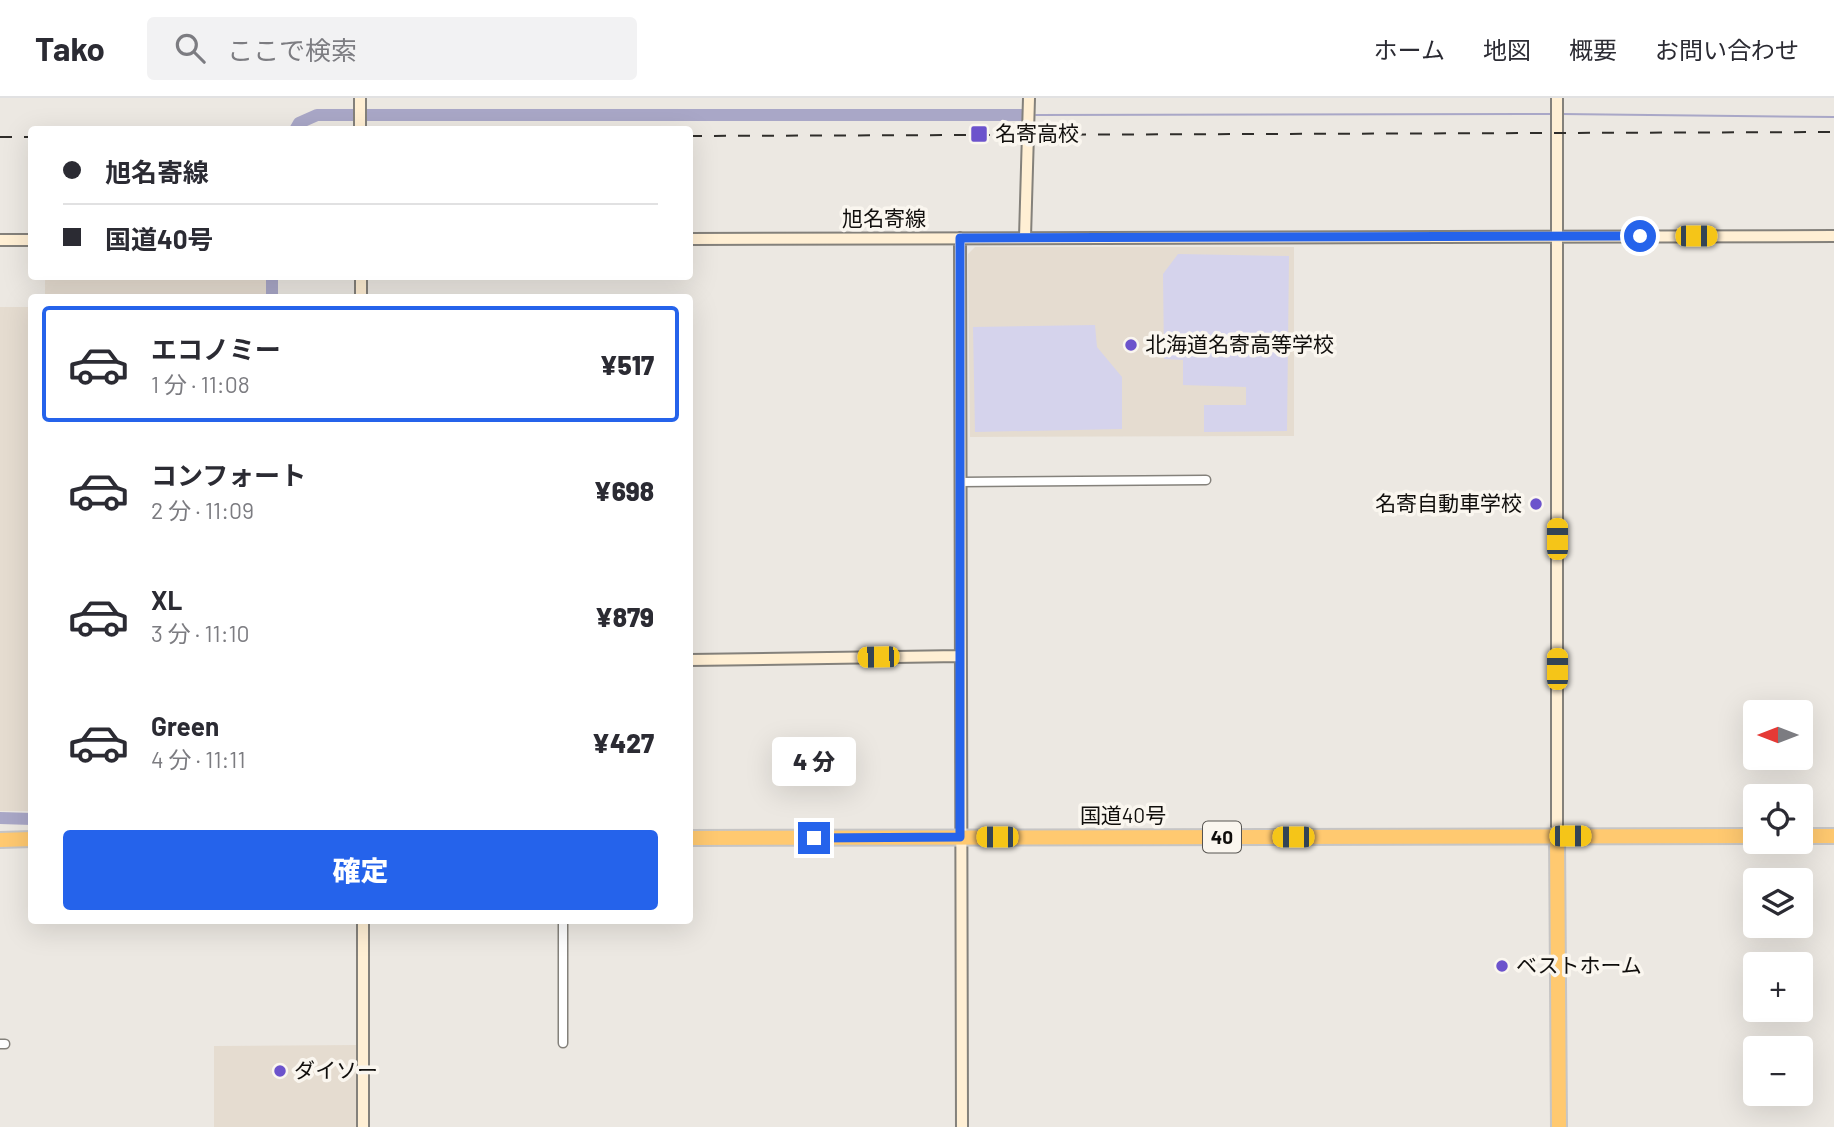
<!DOCTYPE html>
<html lang="ja">
<meta charset="utf-8">
<style>
body{margin:0;font-family:Barlow,"Noto Sans JP",sans-serif;background:#f2f2f3;color:#2b2b33;height:100vh;display:flex;flex-direction:column;font-size:26px;white-space:nowrap}
*{box-sizing:border-box;margin:0}
p{font-size:23px;color:#7c7c81}
.icon{flex:none;width:38px;height:38px;fill:none;stroke:currentColor;stroke-width:2;stroke-linecap:round;stroke-linejoin:round}
.map{position:relative;flex:1;overflow:hidden}
.panel{position:absolute;left:28px;top:196px;width:665px;height:630px;display:flex;flex-direction:column;background:#fff;border-radius:7px;box-shadow:0 7px 28px #0002}
.panel>*{flex:none}
.top-card{position:absolute;left:28px;top:28px;width:665px;height:154px;border-radius:7px;box-shadow:0 7px 28px #0002;display:grid;align-content:center;height:154px;padding:0 35px;background:#fff}
.needle{width:46px;rotate:270deg}
.tools{position:absolute;left:1743px;top:602px;display:grid;gap:14px}
.tools a{display:grid;place-items:center;width:70px;height:70px;border-radius:7px;background:#fff;box-shadow:0 7px 28px #0002;font-size:35px}
.end{position:absolute;width:32px;height:32px;margin:-16px;border:9px solid #2563eb;background:#fff;box-shadow:0 0 0 4px #fff}
.from{border-radius:50%}
.bubble{position:absolute;height:49px;border-radius:7px;background:#fff;box-shadow:0 7px 28px #0002;font-size:23px;font-weight:800;line-height:49px;text-align:center}
.car{position:absolute;width:21px;height:42px;margin:-21px -10px;border-radius:9px;box-shadow:0 0 5px 2px #0007;background:linear-gradient(#f5c518 24%,#345 0 40%,#f5c518 0 76%,#345 0 86%,#f5c518 0)}
.top-card b{display:flex;align-items:center;gap:24px;height:66px;font-size:26px}
.top-card b+b{border-top:2px solid #e1e1e2}
.top-card i{width:18px;height:18px;background:#2b2b33}
ul{padding:12px 0 0;list-style:none}
li{display:flex;align-items:center;gap:21px;height:116px;margin:0 14px 10px;padding:0 21px;border:4px solid transparent;border-radius:7px}
li div{flex:1}
li b{display:block;font-size:26px}
li em{font-style:normal;font-weight:800}
li.current{border-color:#2563eb}
li>.icon{width:63px;height:63px;stroke-width:1.5}
.action{display:flex;gap:14px;margin-top:auto;padding:14px 35px}
.action a{flex:1;height:80px;border-radius:7px;background:#2563eb;color:#fff;font-size:28px;font-weight:800;line-height:80px;text-align:center}
header{display:flex;align-items:center;gap:42px;box-sizing:border-box;height:98px;padding:0 35px;background:#fff;border-bottom:2px solid #e1e1e2}
header strong{font-size:33px}
nav{display:flex;gap:38px;margin-inline-start:auto;font-size:24px}
.search{width:490px;height:63px;background:#f2f2f3;display:flex;align-items:center;gap:18px;box-sizing:border-box;padding:0 24px;border-radius:7px;color:#7c7c81;font-size:26px}
.map>svg:first-child{display:block}
.built{fill:#e5dcd0}
.green{fill:#d5d3ec}
.lines{fill:none;stroke-linecap:round;stroke-linejoin:round}
.stream{stroke:#a9a7c7;stroke-width:2}
.river{stroke:#a9a7c7;stroke-width:12}
.street-casing{stroke:#84817b;stroke-width:11}
.secondary-casing{stroke:#84817b;stroke-width:14}
.highway-casing{stroke:#c6c5c5;stroke-width:18}
.street{stroke:#fff;stroke-width:8}
.secondary{stroke:#ffefd4;stroke-width:10}
.highway{stroke:#ffc970;stroke-width:14}
.rail{stroke:#2f2d2a;stroke-width:2;stroke-dasharray:12 12;stroke-linecap:butt}
.route{stroke:#2563eb;stroke-width:9}
.poi-dot{fill:#6c53cc;stroke:#faf6ef;stroke-width:2.5}
.labels{text-anchor:middle;stroke-width:7;stroke-linejoin:round;paint-order:stroke}
.shield{fill:#faf6ef;stroke:#565450;stroke-width:2}
.shield-label{font-size:19px;font-weight:bold;fill:#100e0c}
.poi-label{font-size:21px;fill:#100e0c;stroke:#faf6ef;text-anchor:start}
.street-label{font-size:21px;fill:#100e0c;stroke:#faf6ef}
</style>
<header>
<strong>Tako</strong>
<div class="search"><svg class="icon" aria-label="search" viewBox="0 0 24 24"><circle cx="10" cy="10" r="6"/><path d="M15 15l6 6"/></svg>ここで検索</div>
<nav><a>ホーム</a><a>地図</a><a>概要</a><a>お問い合わせ</a></nav>
</header>
<div class="map">
<svg width="1834" height="1029" viewBox="0 0 1834 1029">
<rect width="100%" height="100%" fill="#ece8e2"/>
<path class="built" d="M975,149h319v189l-324,1 -2,-183z
M45,179h223v20h-223z
M0,209h31v504h-31z
M358,947v82h-144v-81z"/>
<path class="green" d="M1178,156l111,2 -2,175 -83,1v-27h42v-18l-63,-2v-25l-19,-1 -1,-85z
M1095,227l2,22 25,30v52l-147,3 -2,-105z"/>
<g class="lines">
<path class="stream" d="M1562,16l272,3
M1036,17l517,-1"/>
<path class="river" d="M295,32l4,-7 18,-8h705
M272,178v22
M0,720l32,1"/>
<defs>
<path id="street" d="M960,384l246,-2
M563,945v-123
M0,946h5"/>
<path id="secondary" d="M360,0v32
M1557,0v738
M1025,139l4,-139
M960,140l2,889
M690,141l1144,-3
M0,142h32
M361,178v22
M690,562l270,-4
M363,822v207"/>
<path id="highway" d="M1557,738l2,291
M1801,738h33
M690,740l1065,-2
M0,742l32,-1"/>
</defs>
<use href="#street" class="street-casing"/>
<use href="#secondary" class="secondary-casing"/>
<use href="#highway" class="highway-casing"/>
<use href="#street" class="street"/>
<use href="#secondary" class="secondary"/>
<use href="#highway" class="highway"/>
<path class="rail" d="M690,38l1144,-4
M0,39h32"/>
</g>
<g class="lines">
<path class="route" d="M814,740l146,-1v-599l680,-2"/>
</g>
<g class="poi-dot">
<rect x="970" y="27" width="18" height="18" rx="3.5"/>
<circle cx="1131" cy="247" r="7"/>
<circle cx="1536" cy="406" r="7"/>
<circle cx="1502" cy="868" r="7"/>
<circle cx="280" cy="973" r="7"/>
</g>
<g class="labels">
<rect class="shield" x="1203" y="723.5" width="38" height="31" rx="5"/>
<g class="shield-label">
<text x="1222" y="746">40</text>
</g>
<g class="poi-label">
<text x="995" y="43">名寄高校</text>
<text x="1145" y="254">北海道名寄高等学校</text>
<text x="1522" y="413" text-anchor="end">名寄自動車学校</text>
<text x="1516" y="875">ベストホーム</text>
<text x="294" y="980">ダイソー</text>
</g>
<g class="street-label">
<text x="884" y="128">旭名寄線</text>
<text x="1123" y="725">国道40号</text>
</g>
</g>
</svg>
<div class="tools">
<a><svg class="needle" viewBox="-14 -14 28 28"><path d="M0-13l5 13h-10z" fill="#e53935"/><path d="M0 13l5-13h-10z" fill="#7c7c81"/></svg></a>
<a><svg class="icon" aria-label="locate" viewBox="0 0 24 24"><circle cx="12" cy="12" r="6"/><path d="M12 2v4M12 18v4M2 12h4M18 12h4"/></svg></a>
<a><svg class="icon" aria-label="layers" viewBox="0 0 24 24"><path d="M12 4l9 5-9 5-9-5zM3 14l9 5 9-5"/></svg></a>
<a>+</a>
<a>−</a>
</div>
<i class="end from" style="left:1640px;top:138px"></i>
<i class="end" style="left:814px;top:740px"></i>
<div class="bubble" style="left:772px;top:639px;width:84px">4 分</div>
<i class="car" style="left:1696px;top:138px;rotate:90deg"></i>
<i class="car" style="left:1557px;top:441px;rotate:0deg"></i>
<i class="car" style="left:878px;top:559px;rotate:269deg"></i>
<i class="car" style="left:1557px;top:571px;rotate:0deg"></i>
<i class="car" style="left:1570px;top:738px;rotate:90deg"></i>
<i class="car" style="left:997px;top:739px;rotate:270deg"></i>
<i class="car" style="left:1293px;top:739px;rotate:270deg"></i>
<div class="top-card">
<b><i class="from"></i>旭名寄線</b>
<b><i></i>国道40号</b>
</div>
<section class="panel">
<ul>
<li class="current"><svg class="icon" aria-label="car" viewBox="0 0 24 24"><path d="M5 17H2v-5l4-1 3-4h7l3 4 3 1v5h-3M9 17h6M6 11h13"/><circle cx="7" cy="17" r="2"/><circle cx="17" cy="17" r="2"/></svg><div><b>エコノミー</b><p>1 分 · 11:08</p></div><em>¥517</em></li>
<li><svg class="icon" aria-label="car" viewBox="0 0 24 24"><path d="M5 17H2v-5l4-1 3-4h7l3 4 3 1v5h-3M9 17h6M6 11h13"/><circle cx="7" cy="17" r="2"/><circle cx="17" cy="17" r="2"/></svg><div><b>コンフォート</b><p>2 分 · 11:09</p></div><em>¥698</em></li>
<li><svg class="icon" aria-label="car" viewBox="0 0 24 24"><path d="M5 17H2v-5l4-1 3-4h7l3 4 3 1v5h-3M9 17h6M6 11h13"/><circle cx="7" cy="17" r="2"/><circle cx="17" cy="17" r="2"/></svg><div><b>XL</b><p>3 分 · 11:10</p></div><em>¥879</em></li>
<li><svg class="icon" aria-label="car" viewBox="0 0 24 24"><path d="M5 17H2v-5l4-1 3-4h7l3 4 3 1v5h-3M9 17h6M6 11h13"/><circle cx="7" cy="17" r="2"/><circle cx="17" cy="17" r="2"/></svg><div><b>Green</b><p>4 分 · 11:11</p></div><em>¥427</em></li>
</ul>
<div class="action"><a>確定</a></div>
</section>
</div>
